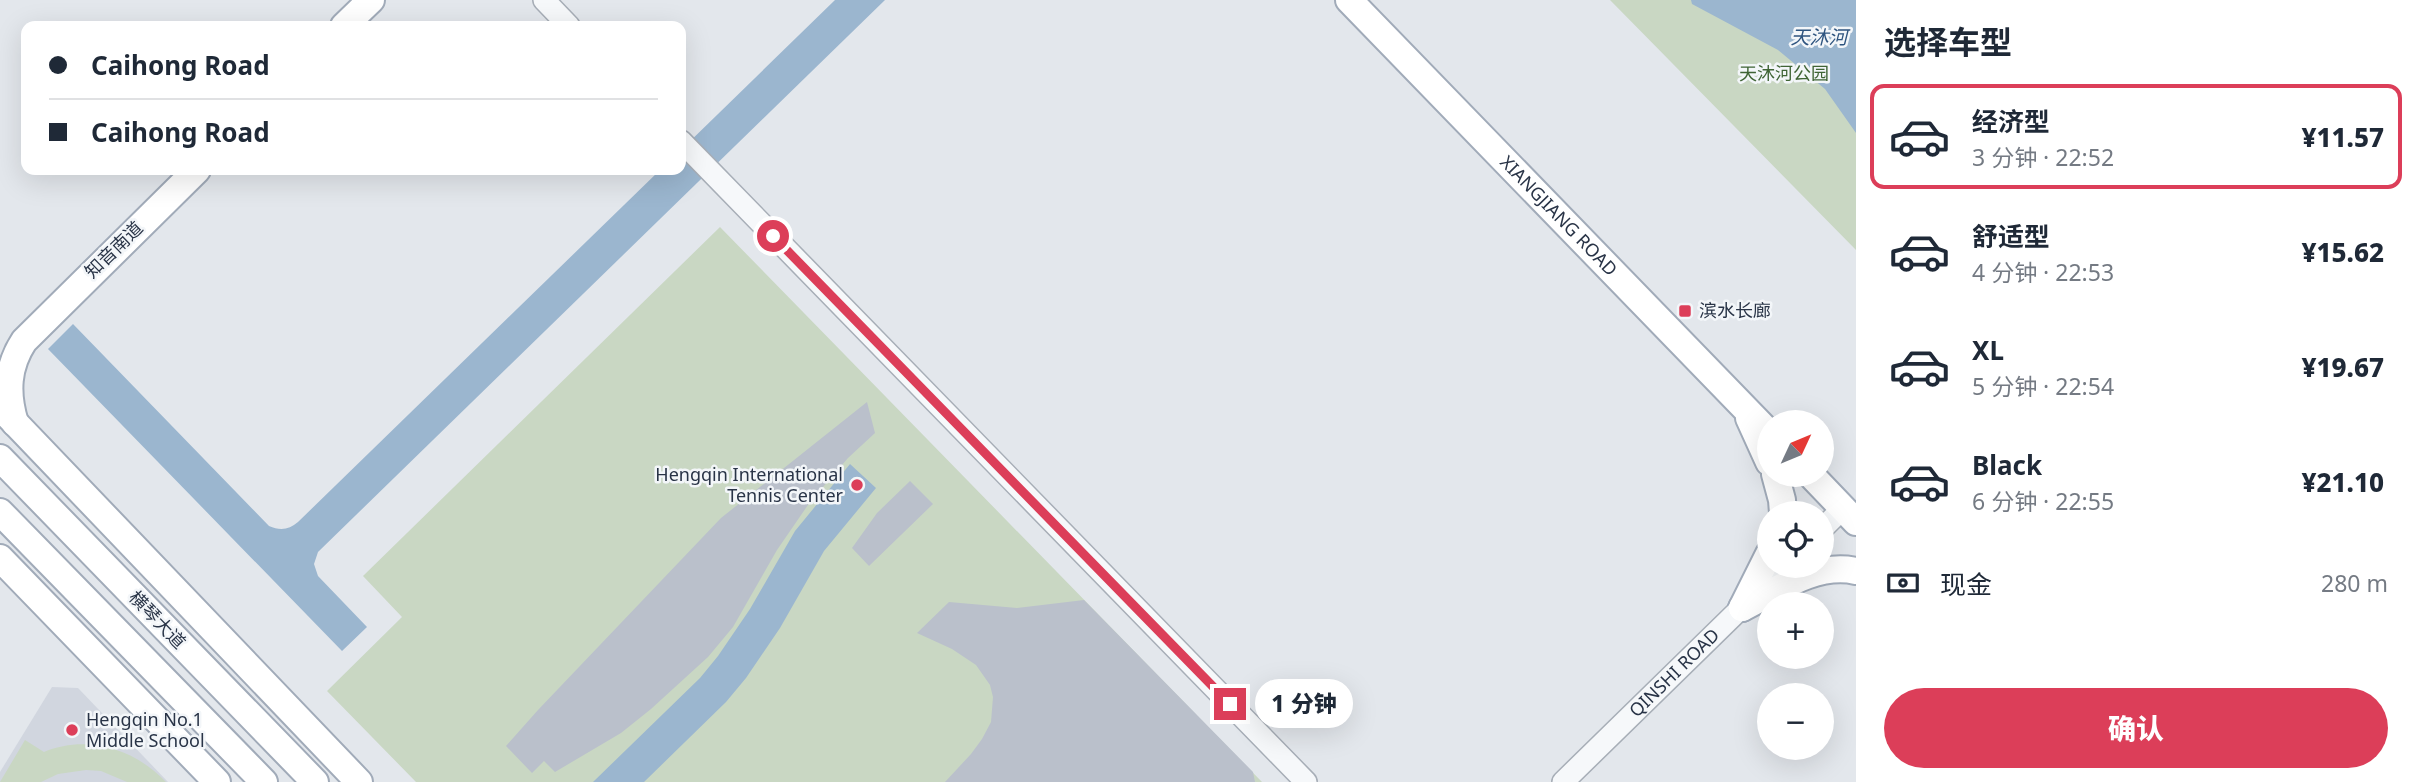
<!DOCTYPE html>
<html lang="zh">
<meta charset="utf-8">
<style>
body{margin:0;font-family:"Noto Sans","Noto Sans SC",sans-serif;background:#f6f6f7;color:#1f2937;height:100vh;display:flex;flex-direction:column;font-size:26px;white-space:nowrap}
*{box-sizing:border-box;margin:0}
p{font-size:23px;color:#747a83}
.icon{flex:none;width:38px;height:38px;fill:none;stroke:currentColor;stroke-width:2;stroke-linecap:round;stroke-linejoin:round}
.map{position:relative;flex:1;overflow:hidden}
.details{display:flex;flex-direction:column;background:#fff;width:560px}
.details>*{flex:none}
.banner{position:absolute;left:21px;top:21px;width:665px;height:154px;border-radius:14px;box-shadow:0 7px 28px #0002;display:grid;align-content:center;height:154px;padding:0 28px;background:#fff}
.needle{width:46px;rotate:46deg}
.buttons{position:absolute;left:1757px;top:410px;display:grid;gap:14px}
.buttons a{display:grid;place-items:center;width:77px;height:77px;border-radius:50%;background:#fff;box-shadow:0 7px 28px #0002;font-size:35px}
.end{position:absolute;width:32px;height:32px;margin:-16px;border:9px solid #dc3e59;background:#fff;box-shadow:0 0 0 4px #fff}
.from{border-radius:50%}
.bubble{position:absolute;height:49px;border-radius:24px;background:#fff;box-shadow:0 7px 28px #0002;font-size:23px;font-weight:800;line-height:49px;text-align:center}
.banner b{display:flex;align-items:center;gap:24px;height:66px;font-size:26px}
.banner b+b{border-top:2px solid #e0e1e3}
.banner i{width:18px;height:18px;background:#1f2937}
ul{padding:0;list-style:none}
li{display:flex;align-items:center;gap:21px;height:105px;margin:0 14px 10px;padding:0 14px;border:4px solid transparent;border-radius:14px}
li div{flex:1}
li b{display:block;font-size:26px}
li em{font-style:normal;font-weight:800}
li.on{border-color:#dc3e59}
li>.icon{width:63px;height:63px;stroke-width:1.5}
h2{padding:0 28px;font-size:32px;line-height:84px}
.pay{display:flex;align-items:center;gap:18px;height:77px;padding:0 28px;font-size:26px}
.pay p{margin-inline-start:auto}
.button{display:flex;gap:14px;margin-top:auto;padding:14px 28px}
.button a{flex:1;height:80px;border-radius:42px;background:#dc3e59;color:#fff;font-size:28px;font-weight:800;line-height:80px;text-align:center}
main{display:flex;flex:1;min-height:0}
.map>svg:first-child{display:block}
.built{fill:#d1d6df}
.green{fill:#c9d7c3}
.water{fill:#9bb6cf}
.building{fill:#bac0cb}
.lines{fill:none;stroke-linecap:round;stroke-linejoin:round}
.minor-casing{stroke:#a7aeb7;stroke-width:24}
.major-casing{stroke:#a1abb9;stroke-width:30}
.minor{stroke:#f6f8fa;stroke-width:21}
.major{stroke:#fff;stroke-width:26}
.route{stroke:#dc3e59;stroke-width:9}
.poi-dot{fill:#dc3e59;stroke:#f3f6f9;stroke-width:2.5}
.labels{text-anchor:middle;stroke-width:5;stroke-linejoin:round;paint-order:stroke}
.park-label{font-size:18px;fill:#3f6435;stroke:#f3f6f9}
.street-label{font-size:18px;fill:#293447;stroke:#f3f6f9}
.poi-label{font-size:18px;fill:#293447;stroke:#f3f6f9;text-anchor:start}
.water-label{font-size:19px;font-style:italic;fill:#2e547f;stroke:#f3f6f9}
</style>
<main>
<div class="map">
<svg width="1856" height="782" viewBox="0 0 1856 782">
<rect width="100%" height="100%" fill="#e3e7ec"/>
<path class="built" d="M52,687l26,1 90,94h-168v-10z"/>
<path class="green" d="M1610,0h246v250z
M720,227l542,555h-846l-89,-91 75,-74 -39,-41z
M25,740l19,12c43,-18 91,-3 122,30h-39l-26,-11 -15,-1 -28,4 -17,8h-41z"/>
<path class="water" d="M835,0h50l-567,552 -4,12 4,12 49,51 -25,24 -294,-302 25,-25 196,202c11,5 20,4 29,-4l362,-352h21v-20z
M1691,0h165v133l-31,-44 -47,-39 -86,-46z
M850,464l26,24 -52,63 -44,77 -34,50 -20,24 -82,80h-51l107,-104 18,-22 32,-47 45,-78z"/>
<path class="building" d="M867,402l8,31 -27,25 -38,44 -33,48 -44,77 -25,30 -57,52 -30,24 -66,39 -11,-11 -12,12 -26,-27 32,-36 183,-192z
M910,481l23,23 -64,62 -17,-18 25,-35z
M1084,600l169,172 2,10h-310l26,-28 11,-15 9,-17 2,-25 -3,-12 -14,-20 -24,-16 -35,-16 32,-31 68,6z"/>
<g class="lines">
<defs>
<g id="minor">
<path d="M544,0l25,26"/>
<path d="M681,141l625,641"/>
<path d="M1822,529l21,-21"/>
<path id="s1" d="M1563,782l222,-217"/>
</g>
<g id="major">
<path id="s2" d="M1349,0l420,433"/>
<path d="M344,26l27,-26"/>
<path d="M0,407l359,375"/>
<path d="M1749,418l20,44"/>
<path d="M15,423c-9,-30 -8,-56 9,-82l173,-171"/>
<path d="M0,458l315,324"/>
<path d="M1775,474l7,26 1,13"/>
<path d="M1810,474l46,48"/>
<path d="M0,512l264,270"/>
<path d="M0,558l217,224"/>
<path d="M1742,608c34,-17 73,-46 114,-37"/>
<path d="M1742,608l27,-54"/>
</g>
</defs>
<use href="#minor" class="minor-casing"/>
<use href="#major" class="major-casing"/>
<use href="#minor" class="minor"/>
<use href="#major" class="major"/>
</g>
<g class="lines">
<path class="route" d="M773,236l457,468"/>
</g>
<g class="poi-dot">
<rect x="1678" y="304" width="14" height="14" rx="3.5"/>
<circle cx="857" cy="485" r="7"/>
<circle cx="72" cy="730" r="7"/>
</g>
<g class="labels">
<g class="park-label">
<text x="1784" y="80">天沐河公园</text>
</g>
<g class="street-label">
<text dy="6" stroke="none"><textPath href="#s2" startOffset="301">XIANGJIANG ROAD</textPath></text>
<text transform="translate(114 250) rotate(-44)" y="6">知音南道</text>
<text transform="translate(157 620) rotate(46)" y="6">横琴大道</text>
<text dy="6" stroke="none"><textPath href="#s1" startOffset="156">QINSHI ROAD</textPath></text>
</g>
<g class="poi-label">
<text x="1699" y="317">滨水长廊</text>
<text x="843" y="481" text-anchor="end">Hengqin International<tspan x="843" dy="21">Tennis Center</tspan></text>
<text x="86" y="726">Hengqin No.1<tspan x="86" dy="21">Middle School</tspan></text>
</g>
<g class="water-label">
<text x="1819" y="44">天沐河</text>
</g>
</g>
</svg>
<div class="buttons">
<a><svg class="needle" viewBox="-14 -14 28 28"><path d="M0-13l5 13h-10z" fill="#e53935"/><path d="M0 13l5-13h-10z" fill="#747a83"/></svg></a>
<a><svg class="icon" aria-label="locate" viewBox="0 0 24 24"><circle cx="12" cy="12" r="6"/><path d="M12 2v4M12 18v4M2 12h4M18 12h4"/></svg></a>
<a>+</a>
<a>−</a>
</div>
<i class="end from" style="left:773px;top:236px"></i>
<i class="end" style="left:1230px;top:704px"></i>
<div class="bubble" style="left:1255px;top:679px;width:98px">1 分钟</div>
<div class="banner">
<b><i class="from"></i>Caihong Road</b>
<b><i></i>Caihong Road</b>
</div>
</div>
<section class="details">
<h2>选择车型</h2>
<ul>
<li class="on"><svg class="icon" aria-label="car" viewBox="0 0 24 24"><path d="M5 17H2v-5l4-1 3-4h7l3 4 3 1v5h-3M9 17h6M6 11h13"/><circle cx="7" cy="17" r="2"/><circle cx="17" cy="17" r="2"/></svg><div><b>经济型</b><p>3 分钟 · 22:52</p></div><em>¥11.57</em></li>
<li><svg class="icon" aria-label="car" viewBox="0 0 24 24"><path d="M5 17H2v-5l4-1 3-4h7l3 4 3 1v5h-3M9 17h6M6 11h13"/><circle cx="7" cy="17" r="2"/><circle cx="17" cy="17" r="2"/></svg><div><b>舒适型</b><p>4 分钟 · 22:53</p></div><em>¥15.62</em></li>
<li><svg class="icon" aria-label="car" viewBox="0 0 24 24"><path d="M5 17H2v-5l4-1 3-4h7l3 4 3 1v5h-3M9 17h6M6 11h13"/><circle cx="7" cy="17" r="2"/><circle cx="17" cy="17" r="2"/></svg><div><b>XL</b><p>5 分钟 · 22:54</p></div><em>¥19.67</em></li>
<li><svg class="icon" aria-label="car" viewBox="0 0 24 24"><path d="M5 17H2v-5l4-1 3-4h7l3 4 3 1v5h-3M9 17h6M6 11h13"/><circle cx="7" cy="17" r="2"/><circle cx="17" cy="17" r="2"/></svg><div><b>Black</b><p>6 分钟 · 22:55</p></div><em>¥21.10</em></li>
</ul>
<div class="pay"><svg class="icon" aria-label="cash" viewBox="0 0 24 24"><path d="M3 7h18v10H3z"/><circle cx="12" cy="12" r="2"/></svg>现金<p>280 m</p></div>
<div class="button"><a>确认</a></div>
</section>
</main>
